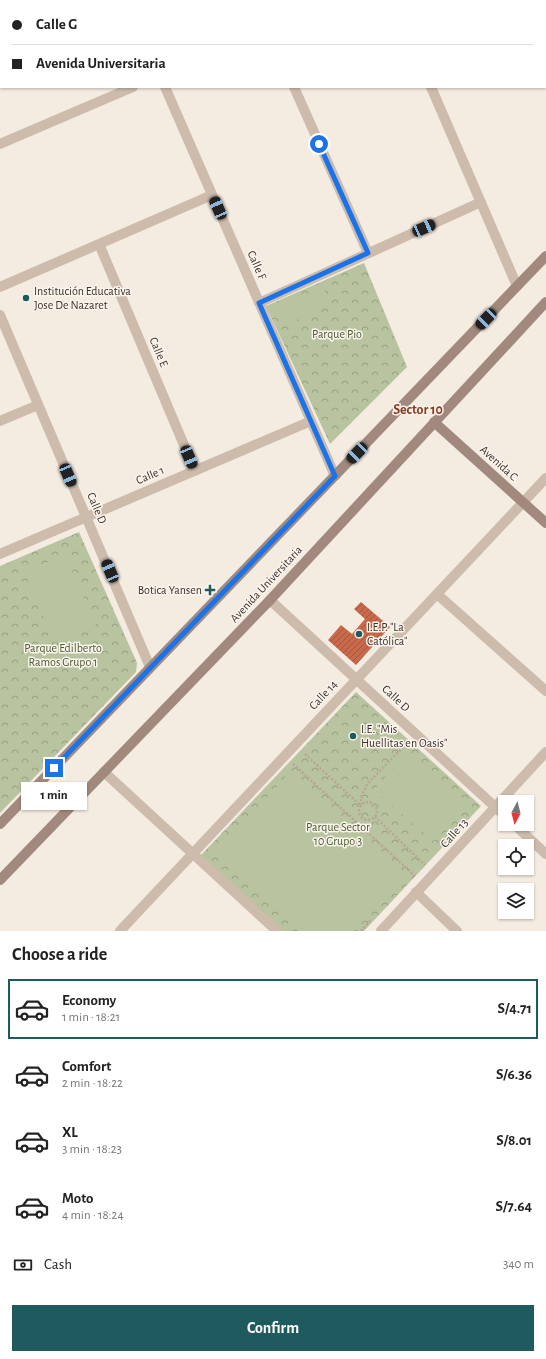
<!DOCTYPE html>
<meta charset="utf-8">
<style>
body{margin:0;font-family:"Alegreya Sans",sans-serif;background:#f6f6f6;color:#222;height:100vh;display:flex;flex-direction:column;font-size:15px;white-space:nowrap}
*{box-sizing:border-box;margin:0}
p{font-size:13px;color:#767676}
.icon{flex:none;width:22px;height:22px;fill:none;stroke:currentColor;stroke-width:2;stroke-linecap:round;stroke-linejoin:round}
.map{position:relative;height:931px;overflow:hidden}
.drawer{display:flex;flex-direction:column;background:#fff;flex:1}
.drawer>*{flex:none}
.hud{position:absolute;left:0px;top:0px;width:546px;height:88px;box-shadow:0 1px 3px #0004;display:grid;align-content:center;height:88px;padding:0 12px;background:#fff}
.needle{width:26px;rotate:187deg}
.buttons{position:absolute;left:498px;top:795px;display:grid;gap:8px}
.buttons a{display:grid;place-items:center;width:36px;height:36px;border-radius:0px;background:#fff;box-shadow:0 1px 3px #0004;font-size:20px}
.end{position:absolute;width:18px;height:18px;margin:-9px;border:5px solid #1a73e8;background:#fff;box-shadow:0 0 0 2px #fff}
.from{border-radius:50%}
.bubble{position:absolute;height:28px;border-radius:0px;background:#fff;box-shadow:0 1px 3px #0004;font-size:13px;font-weight:600;line-height:28px;text-align:center}
.car{position:absolute;width:12px;height:24px;margin:-12px -6px;border-radius:5px;box-shadow:0 0 3px 1px #0007;background:linear-gradient(#222 24%,#8ab4d8 0 40%,#222 0 76%,#8ab4d8 0 86%,#222 0)}
.hud b{display:flex;align-items:center;gap:14px;height:38px;font-size:15px}
.hud b+b{border-top:1px solid #e0e0e0}
.hud i{width:10px;height:10px;background:#222}
ul{padding:0;list-style:none}
li{display:flex;align-items:center;gap:12px;height:60px;margin:0 8px 6px;padding:0 4px;border:2px solid transparent;border-radius:0px}
li div{flex:1}
li b{display:block;font-size:15px}
li em{font-style:normal;font-weight:600}
li.active{border-color:#1f5a5e}
li>.icon{width:36px;height:36px;stroke-width:1.5}
h2{padding:0 12px;font-size:18px;line-height:48px}
.pay{display:flex;align-items:center;gap:10px;height:44px;padding:0 12px;font-size:15px}
.pay p{margin-inline-start:auto}
.action{display:flex;gap:8px;margin-top:auto;padding:8px 12px}
.action a{flex:1;height:46px;border-radius:0px;background:#1f5a5e;color:#fff;font-size:16px;font-weight:600;line-height:46px;text-align:center}
.map>svg:first-child{display:block}
.park{fill:url(#park-crowns)}
.pitch{fill:#b8c4a0}
.building{fill:url(#building-hatch)}
.lines{fill:none;stroke-linecap:round;stroke-linejoin:round}
.path{stroke:#b9a596;stroke-width:2.5;stroke-dasharray:2 2;stroke-linecap:butt}
.street{stroke:#cdbbac;stroke-width:10}
.secondary{stroke:#a18a7d;stroke-width:10}
.route{stroke:#1a73e8;stroke-width:5}
.poi-dot{fill:#1f5a5e;stroke:#fbf5ee;stroke-width:1.5}
.labels{text-anchor:middle;stroke-width:3;stroke-linejoin:round;paint-order:stroke}
.street-label{font-size:12px;fill:#3b302b;stroke:#fbf5ee}
.poi-label{font-size:12px;fill:#3b302b;stroke:#fbf5ee;text-anchor:start}
.park-label{font-size:12px;fill:#4a5a2e;stroke:#fbf5ee}
.quarter-label{font-size:14px;font-weight:bold;fill:#8c3b22;stroke:#fbf5ee}
</style>
<div class="map">
<svg width="546" height="931" viewBox="0 0 546 931">
<defs>
<pattern id="park-crowns" width="20" height="18" patternUnits="userSpaceOnUse"><rect width="20" height="18" fill="#b8c4a0"/><path d="M2 6a3 3 0 1 1 6 0M12 15a3 3 0 1 1 6 0" fill="none" stroke="#97a083"/></pattern>
<pattern id="building-hatch" width="6" height="6" patternUnits="userSpaceOnUse"><rect width="6" height="6" fill="#c8694b"/><path d="M-1 1l2-2M0 6l6-6M5 7l2-2" fill="none" stroke="#a4573f"/></pattern>
</defs>
<rect width="100%" height="100%" fill="#f4ebe1"/>
<path class="park" d="M364,263l43,104 -77,77 -64,-138z
M79,532l58,131 -1,9 -136,141v-247z
M356,692l125,114 -117,125h-83l-80,-76z"/>
<path class="pitch" d="M323,287l8,17 -48,22 -8,-18z
M65,555l31,71 -41,17 -31,-71z
M404,756l58,51 -29,34 -59,-51z
M288,774l115,103 -49,54h-52l-86,-77z"/>
<path class="building" d="M361,602l29,25 -34,38 -28,-25 13,-15 11,9 13,-15 -11,-10z"/>
<g class="lines">
<path class="path" d="M305,754l55,51
M293,764l122,112
M359 811a9 9 0 1 1 18 0a9 9 0 1 1-18 0Z
M360,805l2,-10 5,-11 40,-41
M375,817l50,48
M361,931l10,-11"/>
<path class="street" d="M127,0l1,1
M256,0v1
M393,0v1
M340,1l3,-1
M165,87l170,389
M294,87l74,166
M431,87l86,199
M0,144l133,-57
M99,244l96,227
M0,287l212,-92
M259,303l222,-101
M0,315l150,352
M0,421l38,-16
M0,554l311,-133
M437,594l109,97
M270,600l235,216
M104,772l173,159
M514,824l32,30
M416,892l41,39
M120,931l426,-453
M381,931l165,-179"/>
<path class="secondary" d="M434,422l112,101
M0,824l546,-568
M0,880l270,-280 276,-298"/>
</g>
<g class="lines">
<path class="route" d="M54,768l281,-292 -76,-173 109,-50 -49,-109"/>
</g>
<g class="poi-dot">
<circle cx="26" cy="298" r="4"/>
<path d="M208 584h4v4h4v4h-4v4h-4v-4h-4v-4h4z"/>
<circle cx="359" cy="634" r="4"/>
<circle cx="353" cy="736" r="4"/>
</g>
<g class="labels">
<g class="street-label">
<text transform="translate(257 265) rotate(66)" y="4">Calle F</text>
<text transform="translate(159 352) rotate(67)" y="4">Calle E</text>
<text transform="translate(499 463) rotate(42)" y="4">Avenida C</text>
<text transform="translate(150 475) rotate(-23)" y="4">Calle 1</text>
<text transform="translate(97 508) rotate(67)" y="4">Calle D</text>
<text transform="translate(266 584) rotate(-47)" y="4">Avenida Universitaria</text>
<text transform="translate(323 695) rotate(-47)" y="4">Calle 14</text>
<text transform="translate(396 698) rotate(43)" y="4">Calle D</text>
<text transform="translate(454 833) rotate(-48)" y="4">Calle 13</text>
</g>
<g class="poi-label">
<text x="34" y="295">Institución Educativa<tspan x="34" dy="14">Jose De Nazaret</tspan></text>
<text x="202" y="594" text-anchor="end">Botica Yansen</text>
<text x="367" y="631">I.E.P. "La<tspan x="367" dy="14">Católica"</tspan></text>
<text x="361" y="733">I.E. "Mis<tspan x="361" dy="14">Huellitas en Oasis"</tspan></text>
</g>
<g class="park-label">
<text x="337" y="338">Parque Pio</text>
<text x="63" y="652">Parque Edilberto<tspan x="63" dy="14">Ramos Grupo 1</tspan></text>
<text x="338" y="831">Parque Sector<tspan x="338" dy="14">10 Grupo 3</tspan></text>
</g>
<g class="quarter-label">
<text x="418" y="414">Sector 10</text>
</g>
</g>
</svg>
<div class="buttons">
<a><svg class="needle" viewBox="-14 -14 28 28"><path d="M0-13l5 13h-10z" fill="#e53935"/><path d="M0 13l5-13h-10z" fill="#767676"/></svg></a>
<a><svg class="icon" aria-label="locate" viewBox="0 0 24 24"><circle cx="12" cy="12" r="6"/><path d="M12 2v4M12 18v4M2 12h4M18 12h4"/></svg></a>
<a><svg class="icon" aria-label="layers" viewBox="0 0 24 24"><path d="M12 4l9 5-9 5-9-5zM3 14l9 5 9-5"/></svg></a>
</div>
<i class="end from" style="left:319px;top:144px"></i>
<i class="end" style="left:54px;top:768px"></i>
<div class="bubble" style="left:21px;top:782px;width:66px">1 min</div>
<i class="car" style="left:218px;top:208px;rotate:336deg"></i>
<i class="car" style="left:424px;top:228px;rotate:66deg"></i>
<i class="car" style="left:486px;top:319px;rotate:224deg"></i>
<i class="car" style="left:357px;top:453px;rotate:224deg"></i>
<i class="car" style="left:189px;top:457px;rotate:157deg"></i>
<i class="car" style="left:68px;top:475px;rotate:157deg"></i>
<i class="car" style="left:110px;top:571px;rotate:337deg"></i>
<div class="hud">
<b><i class="from"></i>Calle G</b>
<b><i></i>Avenida Universitaria</b>
</div>
</div>
<section class="drawer">
<h2>Choose a ride</h2>
<ul>
<li class="active"><svg class="icon" aria-label="car" viewBox="0 0 24 24"><path d="M5 17H2v-5l4-1 3-4h7l3 4 3 1v5h-3M9 17h6M6 11h13"/><circle cx="7" cy="17" r="2"/><circle cx="17" cy="17" r="2"/></svg><div><b>Economy</b><p>1 min · 18:21</p></div><em>S/4.71</em></li>
<li><svg class="icon" aria-label="car" viewBox="0 0 24 24"><path d="M5 17H2v-5l4-1 3-4h7l3 4 3 1v5h-3M9 17h6M6 11h13"/><circle cx="7" cy="17" r="2"/><circle cx="17" cy="17" r="2"/></svg><div><b>Comfort</b><p>2 min · 18:22</p></div><em>S/6.36</em></li>
<li><svg class="icon" aria-label="car" viewBox="0 0 24 24"><path d="M5 17H2v-5l4-1 3-4h7l3 4 3 1v5h-3M9 17h6M6 11h13"/><circle cx="7" cy="17" r="2"/><circle cx="17" cy="17" r="2"/></svg><div><b>XL</b><p>3 min · 18:23</p></div><em>S/8.01</em></li>
<li><svg class="icon" aria-label="car" viewBox="0 0 24 24"><path d="M5 17H2v-5l4-1 3-4h7l3 4 3 1v5h-3M9 17h6M6 11h13"/><circle cx="7" cy="17" r="2"/><circle cx="17" cy="17" r="2"/></svg><div><b>Moto</b><p>4 min · 18:24</p></div><em>S/7.64</em></li>
</ul>
<div class="pay"><svg class="icon" aria-label="cash" viewBox="0 0 24 24"><path d="M3 7h18v10H3z"/><circle cx="12" cy="12" r="2"/></svg>Cash<p>340 m</p></div>
<div class="action"><a>Confirm</a></div>
</section>
